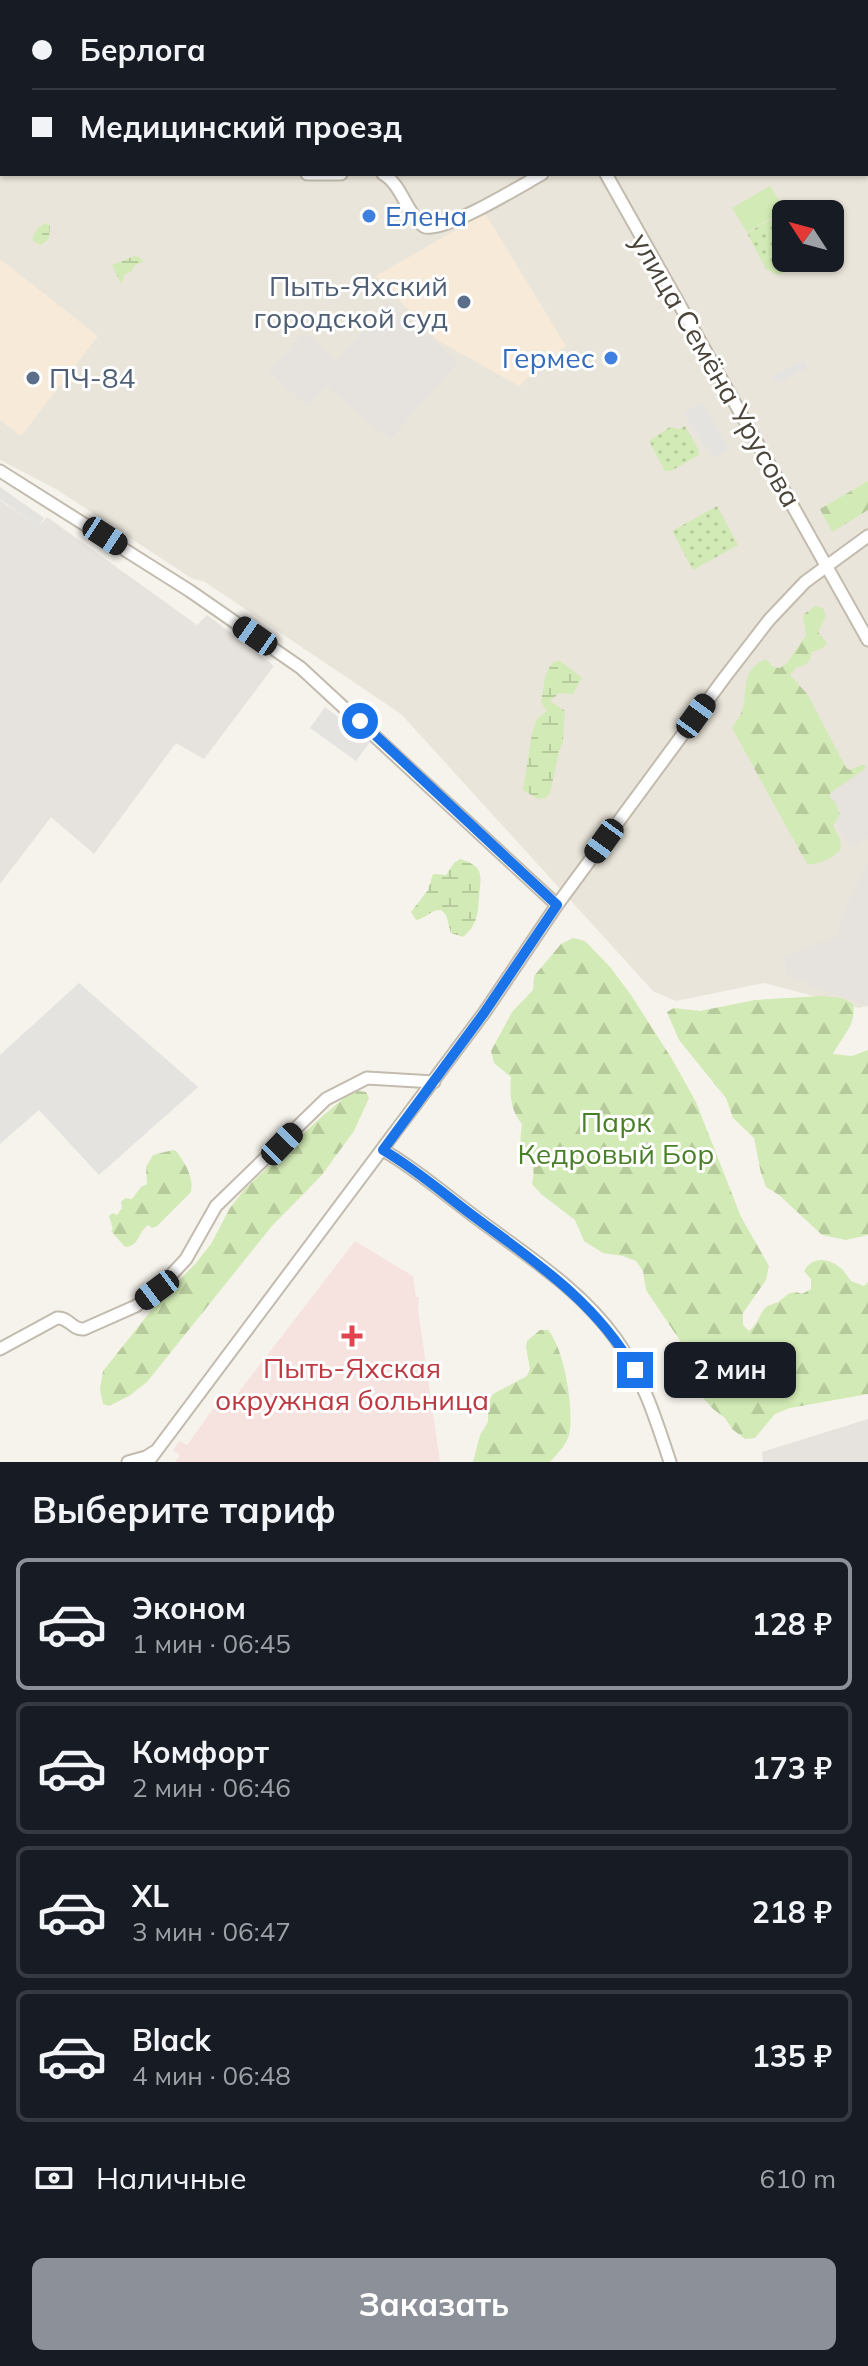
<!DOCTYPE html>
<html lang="ru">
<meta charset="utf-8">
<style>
body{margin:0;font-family:Mulish,sans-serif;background:#20242c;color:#f1f3f6;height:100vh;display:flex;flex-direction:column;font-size:30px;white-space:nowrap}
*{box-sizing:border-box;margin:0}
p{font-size:26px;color:#9ea1a6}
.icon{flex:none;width:44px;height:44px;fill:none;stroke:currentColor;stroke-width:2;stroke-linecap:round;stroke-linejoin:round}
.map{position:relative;height:1462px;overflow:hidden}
.details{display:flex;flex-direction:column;background:#171b24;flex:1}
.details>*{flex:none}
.hud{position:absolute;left:0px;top:0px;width:868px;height:176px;box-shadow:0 2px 6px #0004;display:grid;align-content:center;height:176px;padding:0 32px;background:#171b24}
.needle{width:52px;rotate:306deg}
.controls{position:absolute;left:772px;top:200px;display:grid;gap:16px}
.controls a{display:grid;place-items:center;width:72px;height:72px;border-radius:12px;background:#171b24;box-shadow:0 2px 6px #0004;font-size:40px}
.end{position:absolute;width:36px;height:36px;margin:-18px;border:10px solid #1a73e8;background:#fff;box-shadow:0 0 0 4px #fff}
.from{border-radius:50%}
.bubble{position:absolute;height:56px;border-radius:12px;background:#171b24;box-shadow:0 2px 6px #0004;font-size:26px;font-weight:700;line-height:56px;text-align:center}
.car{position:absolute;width:24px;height:48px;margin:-24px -12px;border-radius:10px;box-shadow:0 0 6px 2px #0007;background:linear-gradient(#222 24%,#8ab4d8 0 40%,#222 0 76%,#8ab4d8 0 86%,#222 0)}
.hud b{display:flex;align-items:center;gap:28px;height:76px;font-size:30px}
.hud b+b{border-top:2px solid #363941}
.hud i{width:20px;height:20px;background:#f1f3f6}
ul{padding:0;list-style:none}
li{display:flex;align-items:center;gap:24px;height:132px;margin:0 16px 12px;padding:0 16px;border:4px solid #363941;border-radius:12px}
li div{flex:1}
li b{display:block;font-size:30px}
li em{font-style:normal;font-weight:700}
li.active{border-color:#8c9099}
li>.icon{width:72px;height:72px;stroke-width:1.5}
h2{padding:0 32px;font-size:36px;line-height:96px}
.pay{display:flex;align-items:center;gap:20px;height:88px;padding:0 32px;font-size:30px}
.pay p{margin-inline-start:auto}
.primary-button{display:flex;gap:16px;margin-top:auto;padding:16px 32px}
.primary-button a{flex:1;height:92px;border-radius:12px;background:#8c9099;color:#fff;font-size:32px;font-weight:700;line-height:92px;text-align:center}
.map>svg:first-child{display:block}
.residential{fill:#eae5da;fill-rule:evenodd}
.commercial{fill:#f7ead8}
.industrial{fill:#e6e2dd}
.medical{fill:#f6e3e0}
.grass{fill:#d2eab5}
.forest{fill:url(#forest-firs)}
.wetland{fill:url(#wetland-marsh)}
.park{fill:url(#park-dots)}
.parking{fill:#e5e3e0}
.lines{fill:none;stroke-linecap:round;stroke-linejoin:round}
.minor-casing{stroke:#c2bbae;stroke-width:15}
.major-casing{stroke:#e6c16a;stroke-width:18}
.minor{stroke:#fff;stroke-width:11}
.major{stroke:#ffe39c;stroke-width:14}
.route{stroke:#1a73e8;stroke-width:10}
.shop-dot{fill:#3f7fe0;stroke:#fff;stroke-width:3}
.service-dot{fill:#5c6f8a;stroke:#fff;stroke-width:3}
.health-dot{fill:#e0444e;stroke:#fff;stroke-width:3}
.labels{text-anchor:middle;stroke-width:6;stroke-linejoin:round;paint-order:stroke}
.shop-label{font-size:28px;fill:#366cbe;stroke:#fff;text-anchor:start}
.service-label{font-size:28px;fill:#4e5e75;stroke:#fff;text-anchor:end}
.street-label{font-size:28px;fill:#4b4439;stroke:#fff}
.park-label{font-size:28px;fill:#4a7f2a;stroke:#fff}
.health-label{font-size:28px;fill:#be3a42;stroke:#fff}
</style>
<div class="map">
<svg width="868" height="1462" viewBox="0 0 868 1462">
<defs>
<pattern id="forest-firs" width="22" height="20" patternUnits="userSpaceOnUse" patternTransform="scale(2)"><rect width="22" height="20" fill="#d2eab5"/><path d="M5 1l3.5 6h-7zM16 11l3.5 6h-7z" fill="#b6ca9c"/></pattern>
<pattern id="wetland-marsh" width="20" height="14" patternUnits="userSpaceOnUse" patternTransform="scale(2)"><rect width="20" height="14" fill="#d2eab5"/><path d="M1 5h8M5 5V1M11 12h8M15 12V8" fill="none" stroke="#b6ca9c"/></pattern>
<pattern id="park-dots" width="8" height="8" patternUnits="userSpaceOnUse" patternTransform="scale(2)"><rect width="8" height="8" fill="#d2eab5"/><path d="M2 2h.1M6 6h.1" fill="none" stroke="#b6ca9c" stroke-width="1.8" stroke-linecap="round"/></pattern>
</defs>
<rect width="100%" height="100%" fill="#f6f3ec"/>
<path class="residential" d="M124,0h744v1006l-9,2 -95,-25 -88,18 -23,-10 -252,-277 -196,-132 -14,-4 -135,-89 -56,-29v-381l2,-2v97h864v-172h-745zM786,214h44v44h-44z"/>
<path class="commercial" d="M485,213l81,133 -47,40 -82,-46 -61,-64z
M0,259l98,77 -77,100 -21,-16z"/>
<path class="industrial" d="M388,302l70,60 -68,78 -64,-54 -18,21 -40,-37 36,-38 32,29z
M0,500l38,27 9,-10 150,108 10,-10 67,51 -70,93 -28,-16 -82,111 -43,-37 -51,67z
M868,766v72l-17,10 -33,-55z
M868,862v142l-5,1 -76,-29 -3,-21 53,-18 10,-33z
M868,1419v43h-105l-1,-10z"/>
<path class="medical" d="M355,1241l58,35 3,21h3l-1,12 22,153h-265l5,-7 -7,-5 7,-9 7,4 35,-49 16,-3z"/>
<path class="grass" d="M770,186l15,24 -38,22 -15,-24z"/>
<path class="forest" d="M868,481v29l-36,22 -12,-23z
M815,606l8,2 3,8 -8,16 9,11 -4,5 -11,4c-2,10 -4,13 -15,15l-7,8 18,20 38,73 4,2 11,-5h4v4l-35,24v5l5,4 5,12 -7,12 7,13 1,10c-6,8 -24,17 -34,15l-75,-136c3,-5 8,-11 10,-17 7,-22 -3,-40 24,-52l7,8 7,1 7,-5 19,-28 -3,-20z
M573,938l12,3 25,26 21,28 41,64 24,43 45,115 28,49 -3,14 -23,33v12l6,6c9,-7 10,-16 16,-23 3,-3 9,-4 13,-6 9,-6 12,-13 24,-8l9,-5v-10l-7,-8c9,-16 26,-13 39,-1 1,1 7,10 8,11 4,2 9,3 13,5l4,-4v112l-78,14 -15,6 -20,24 -10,1 -13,-10 -7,-11 -12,-9 -10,-11 -10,-38 -47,-70 -3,-19 -7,-10 -13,-5 -20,-3 -19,-12 -9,-21 -34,-26 -9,-10c5,-22 -3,-17 -9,-32 -4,-9 -2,-18 -1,-28 -12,-15 -12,-28 -11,-47l-17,-14 -3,-12 21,-39 21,-22 1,-14 27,-32z
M821,996l21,2 11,6c4,21 -11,32 -20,50l19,2 16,-6v185l-22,5 -24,-5 -43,-40 -13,-8 -5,-14 -7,-35 -21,-20 -7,-20 -47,-58 -12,-28 7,-4 26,3 55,-11z
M358,1091l8,1 3,6 -15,33 -33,45 -50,51 -124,155 -18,14 -20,10 -6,-2 -3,-15 3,-18 51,-64 42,-44 15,-19 19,-36 15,-19 72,-68 27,-23z
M173,1150l3,1c9,12 18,26 15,41l-34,34 -5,2 -4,-3c-10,7 -9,22 -23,22l-14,-16 2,-2 -4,-13 4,-3 4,2 5,-7 -1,-6 4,-4 7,1 9,-12 6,-3 -1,-17 7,-12z
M540,1330h8c16,18 25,75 22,99 -1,14 -11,23 -20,33h-77l7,-27 8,-13v-20l5,-8 34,-18 3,-7 -4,-22 1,-6z"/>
<path class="wetland" d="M46,223l4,2 -1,13 -8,7 -8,-4c-1,-8 6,-15 13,-18z
M135,256l6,2 2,4 -8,3 -3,6 -7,3 -4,10 -9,-19z
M560,661l21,16v2l-8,15 -14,-1 -9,8 15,10 -2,31 -4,10 -9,41 -4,5 -8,1 -15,-9 9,-57 5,-14 10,-8 -6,-9 5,-29 7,-11z
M460,859c25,8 21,16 19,38 -1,18 -2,28 -16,40l-12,-4 -5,-18 -5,-5c-11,-1 -15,9 -25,10l-5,-8 17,-22 5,-16 13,1 8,-12z"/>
<path class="park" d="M771,219l15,27v12h6l-3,11 -10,6 -13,-6 -19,-36z
M685,426l13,23 1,6 -28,16h-6l-16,-30 21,-14 9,2z
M717,506l21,39 -45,25 -21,-39z"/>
<path class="parking" d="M804,360l4,7 -31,17 -5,-7z
M702,402l28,47 -16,9 -7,-13 -3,2 -20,-34z
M0,487l44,31 -6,9 -38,-28z
M325,707l45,35 -14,19 -46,-33z
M79,983l119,104 -99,88 -60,-65 -39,34v-89z"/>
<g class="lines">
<defs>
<path id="minor" d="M110,0l1,2
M507,0l2,2
M866,3h2
M307,174h34
M383,174c18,10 22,35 37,49 4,4 5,5 11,4 26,-2 86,-39 111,-53
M606,174l262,466
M0,471l190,120 111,77 256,237
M383,1150c35,20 66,48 99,72 47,35 100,69 134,117 26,37 40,80 54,123
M0,1349l57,-31c12,-1 15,12 27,11l52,-23 21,-16 29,-31 30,-53 110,-107 41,-21 67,4
M128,1462l18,-5 8,-5
M148,1462l336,-449 73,-108 168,-228 44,-57 36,-38 63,-46"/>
<path id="major" d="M69,2l4,-2
M0,46l2,-2"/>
</defs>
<use href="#minor" class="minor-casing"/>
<use href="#major" class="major-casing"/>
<use href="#minor" class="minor"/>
<use href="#major" class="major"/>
</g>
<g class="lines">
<path class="route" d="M360,721l197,184 -73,108 -101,137c31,18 60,43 89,65 63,47 122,85 163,155"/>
</g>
<g class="shop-dot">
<circle cx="369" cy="216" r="8"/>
<circle cx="611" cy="358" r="8"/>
</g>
<g class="service-dot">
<circle cx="464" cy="302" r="8"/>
<circle cx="33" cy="378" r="8"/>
</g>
<path class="health-dot" d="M348 1324h8v8h8v8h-8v8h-8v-8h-8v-8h8z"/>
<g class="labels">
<g class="shop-label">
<text x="385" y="226">Елена</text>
<text x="595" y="368" text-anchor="end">Гермес</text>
</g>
<g class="service-label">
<text x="448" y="296">Пыть-Яхский<tspan x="448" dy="32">городской суд</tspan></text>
<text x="49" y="388" text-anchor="start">ПЧ-84</text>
</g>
<g class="street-label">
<text transform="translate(716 370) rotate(60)" y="10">улица Семёна Урусова</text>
</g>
<g class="park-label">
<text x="616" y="1132">Парк<tspan x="616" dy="32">Кедровый Бор</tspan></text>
</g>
<g class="health-label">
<text x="352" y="1378">Пыть-Яхская<tspan x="352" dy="32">окружная больница</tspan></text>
</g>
</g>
</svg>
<div class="controls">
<a><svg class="needle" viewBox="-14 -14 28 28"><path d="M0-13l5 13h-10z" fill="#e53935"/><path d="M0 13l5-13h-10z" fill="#9ea1a6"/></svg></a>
</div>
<i class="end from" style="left:360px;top:721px"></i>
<i class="end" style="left:635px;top:1370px"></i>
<div class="bubble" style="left:664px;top:1342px;width:132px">2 мин</div>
<i class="car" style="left:105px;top:536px;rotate:123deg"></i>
<i class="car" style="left:255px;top:636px;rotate:305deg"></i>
<i class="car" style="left:696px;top:716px;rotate:36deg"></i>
<i class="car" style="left:604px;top:841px;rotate:216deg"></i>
<i class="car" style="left:282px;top:1144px;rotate:44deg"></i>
<i class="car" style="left:157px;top:1290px;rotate:233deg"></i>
<div class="hud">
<b><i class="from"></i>Берлога</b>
<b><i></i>Медицинский проезд</b>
</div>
</div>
<section class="details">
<h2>Выберите тариф</h2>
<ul>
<li class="active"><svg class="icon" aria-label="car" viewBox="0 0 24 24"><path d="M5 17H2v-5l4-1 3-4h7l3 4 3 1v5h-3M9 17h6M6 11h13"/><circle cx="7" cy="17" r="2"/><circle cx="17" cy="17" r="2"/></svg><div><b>Эконом</b><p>1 мин · 06:45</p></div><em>128 ₽</em></li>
<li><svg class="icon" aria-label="car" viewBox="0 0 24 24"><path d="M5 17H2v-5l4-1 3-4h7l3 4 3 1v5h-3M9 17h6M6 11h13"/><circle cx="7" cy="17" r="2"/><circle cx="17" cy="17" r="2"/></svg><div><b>Комфорт</b><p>2 мин · 06:46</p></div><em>173 ₽</em></li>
<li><svg class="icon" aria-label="car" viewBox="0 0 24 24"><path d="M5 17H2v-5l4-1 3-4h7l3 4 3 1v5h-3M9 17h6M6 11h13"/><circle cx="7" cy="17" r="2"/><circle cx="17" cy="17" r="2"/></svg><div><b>XL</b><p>3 мин · 06:47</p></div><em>218 ₽</em></li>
<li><svg class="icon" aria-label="car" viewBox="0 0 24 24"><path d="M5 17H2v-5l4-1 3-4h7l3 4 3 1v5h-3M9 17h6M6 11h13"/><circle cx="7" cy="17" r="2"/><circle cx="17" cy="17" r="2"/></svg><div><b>Black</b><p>4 мин · 06:48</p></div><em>135 ₽</em></li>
</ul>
<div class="pay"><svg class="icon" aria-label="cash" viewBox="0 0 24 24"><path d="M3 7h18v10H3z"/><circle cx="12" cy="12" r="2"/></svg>Наличные<p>610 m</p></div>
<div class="primary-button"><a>Заказать</a></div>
</section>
